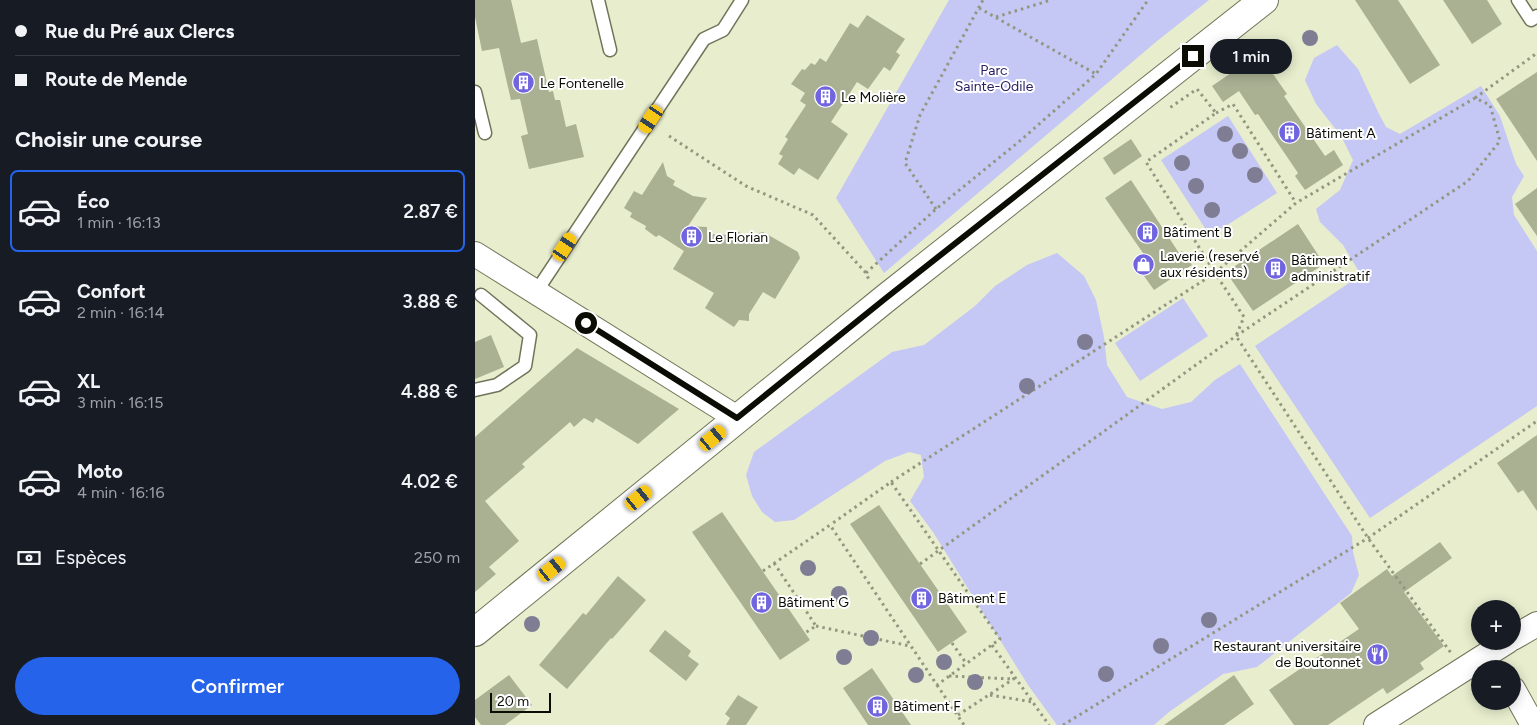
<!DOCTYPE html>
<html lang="fr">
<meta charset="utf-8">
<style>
body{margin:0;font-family:Figtree,sans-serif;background:#20242c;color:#f1f3f6;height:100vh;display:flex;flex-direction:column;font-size:19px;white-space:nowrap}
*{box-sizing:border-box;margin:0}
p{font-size:16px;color:#9ea1a6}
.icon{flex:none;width:28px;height:28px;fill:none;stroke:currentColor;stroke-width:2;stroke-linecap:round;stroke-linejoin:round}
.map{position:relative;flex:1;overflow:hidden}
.drawer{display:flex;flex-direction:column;background:#171b24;width:475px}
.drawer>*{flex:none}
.guide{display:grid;align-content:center;height:110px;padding:0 15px;background:#171b24}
.tools{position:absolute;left:996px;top:600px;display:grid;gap:10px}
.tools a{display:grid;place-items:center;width:50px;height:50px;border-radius:50%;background:#171b24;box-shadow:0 2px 12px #0003;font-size:25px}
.scale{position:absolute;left:15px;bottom:12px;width:61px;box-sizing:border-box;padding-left:5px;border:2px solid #0b0d04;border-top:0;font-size:14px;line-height:18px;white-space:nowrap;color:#0b0d04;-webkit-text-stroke:4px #fff;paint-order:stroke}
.end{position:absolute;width:22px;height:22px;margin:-11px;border:6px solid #0b0d04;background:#fff;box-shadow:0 0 0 2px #fff}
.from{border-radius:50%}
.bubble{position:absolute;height:35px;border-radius:18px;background:#171b24;box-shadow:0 2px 12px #0003;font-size:16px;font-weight:600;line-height:35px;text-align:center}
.car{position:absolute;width:15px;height:30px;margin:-15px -8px;border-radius:6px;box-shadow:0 0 4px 1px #0007;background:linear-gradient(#f5c518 24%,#345 0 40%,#f5c518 0 76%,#345 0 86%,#f5c518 0)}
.guide b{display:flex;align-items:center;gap:18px;height:48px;font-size:19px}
.guide b+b{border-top:1px solid #363941}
.guide i{width:12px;height:12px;background:#f1f3f6}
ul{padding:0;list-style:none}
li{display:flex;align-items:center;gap:15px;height:82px;margin:0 10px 8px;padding:0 5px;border:2px solid transparent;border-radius:8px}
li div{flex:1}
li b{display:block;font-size:19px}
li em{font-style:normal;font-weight:600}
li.current{border-color:#2563eb}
li>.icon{width:45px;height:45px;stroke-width:1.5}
h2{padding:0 15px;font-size:22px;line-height:60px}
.pay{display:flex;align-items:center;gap:12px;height:55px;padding:0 15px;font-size:19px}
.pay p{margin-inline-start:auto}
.cta{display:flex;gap:10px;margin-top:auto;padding:10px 15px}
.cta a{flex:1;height:58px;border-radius:30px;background:#2563eb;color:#fff;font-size:20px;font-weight:600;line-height:58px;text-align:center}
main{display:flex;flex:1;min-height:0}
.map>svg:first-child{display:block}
.green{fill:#c5c7f5}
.building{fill:#aab092}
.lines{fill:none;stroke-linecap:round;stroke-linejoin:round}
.lane-casing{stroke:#707559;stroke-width:15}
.street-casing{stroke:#707559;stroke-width:26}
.secondary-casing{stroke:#707559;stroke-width:30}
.path{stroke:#939780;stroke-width:3;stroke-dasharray:2.5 4;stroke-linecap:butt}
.lane{stroke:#fff;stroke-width:12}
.street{stroke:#fff;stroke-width:24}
.secondary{stroke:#fff;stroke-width:28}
.tree{fill:#7f7d93}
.route{stroke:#0b0d04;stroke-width:6}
.labels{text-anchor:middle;stroke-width:4;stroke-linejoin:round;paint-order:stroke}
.park-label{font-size:14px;fill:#2a2164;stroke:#fff}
.poi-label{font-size:14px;fill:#0b0d04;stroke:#fff;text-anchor:start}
</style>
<main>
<section class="drawer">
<div class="guide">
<b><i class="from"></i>Rue du Pré aux Clercs</b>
<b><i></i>Route de Mende</b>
</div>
<h2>Choisir une course</h2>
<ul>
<li class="current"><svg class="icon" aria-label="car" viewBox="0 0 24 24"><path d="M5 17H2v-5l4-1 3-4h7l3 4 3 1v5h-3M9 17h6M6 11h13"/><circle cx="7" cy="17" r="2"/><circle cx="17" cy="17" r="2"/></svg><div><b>Éco</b><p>1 min · 16:13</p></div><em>2.87 €</em></li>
<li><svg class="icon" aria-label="car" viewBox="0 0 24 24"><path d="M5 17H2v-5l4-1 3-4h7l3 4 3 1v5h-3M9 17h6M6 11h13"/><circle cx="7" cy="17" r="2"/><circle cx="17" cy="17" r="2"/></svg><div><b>Confort</b><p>2 min · 16:14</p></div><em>3.88 €</em></li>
<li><svg class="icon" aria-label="car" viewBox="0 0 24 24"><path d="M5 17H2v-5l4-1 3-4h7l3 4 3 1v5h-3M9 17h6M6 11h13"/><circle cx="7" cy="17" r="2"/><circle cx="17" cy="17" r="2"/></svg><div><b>XL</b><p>3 min · 16:15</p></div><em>4.88 €</em></li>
<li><svg class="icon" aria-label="car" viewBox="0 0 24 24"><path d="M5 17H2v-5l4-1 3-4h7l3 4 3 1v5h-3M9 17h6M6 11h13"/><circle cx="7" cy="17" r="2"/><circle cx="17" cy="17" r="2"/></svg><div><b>Moto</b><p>4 min · 16:16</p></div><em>4.02 €</em></li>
</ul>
<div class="pay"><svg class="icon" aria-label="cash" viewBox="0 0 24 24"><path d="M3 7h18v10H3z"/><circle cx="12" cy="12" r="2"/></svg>Espèces<p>250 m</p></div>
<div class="cta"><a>Confirmer</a></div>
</section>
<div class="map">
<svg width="1062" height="725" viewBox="0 0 1062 725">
<rect width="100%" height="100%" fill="#e7edcd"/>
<path class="green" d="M474,0h260l-52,41 -273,232 -48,-75z
M862,45l21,24 21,45 7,13 14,7 81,-48 19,30 16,48 8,12 -12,21 2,18 23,36v155l-167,112 -115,-172 106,-71 -18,-30 -23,-23 -4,-13 24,-19 13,-30 -12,-24 -25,-32 -11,-24 9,-22z
M753,116l49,77 -67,43 -49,-76z
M582,253l27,23 12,24 8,37 3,28 20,32 35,12 29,-7 24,-22 25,-16 112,172 1,16 6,23 -8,18 -94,74 -34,7 -54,38 -15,13h-97l-29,-40 -95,-153 -23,-31 14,-24 -3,-22 -12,-3 -24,9 -91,59 -19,2 -13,-10 -10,-16 -6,-21 8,-23 138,-100 32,-7 51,-39 20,-20 32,-21z
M708,298l25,38 -68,45 -25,-38z"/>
<path class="building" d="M0,0h36l10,43 16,-4 12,53 4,-1 2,9h5l6,27 10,-3 8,33 -55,12 -8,-33 7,-2 -8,-35 -9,1 -12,-52 -17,3 -7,-34z
M880,0h43l42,65 -30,19z
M968,0h44l15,24 -30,20z
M392,15l38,24 -9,13 4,3 -10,16 -6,-4 -16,22 -11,-7 -26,40 17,12 -30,46 -19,-12 -5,7 -16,-11 5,-8 -4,-2 9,-15 -3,-2 21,-32 -6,-4 5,-8 -14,-9 11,-15 3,1 6,-7 4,2 5,-7 6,4 24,-39 8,5z
M784,54l28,40 -3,2 41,60 9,-6 9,15 -38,25 -10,-14 3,-3 -40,-59 -3,1 -16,-24 -16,11 -11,-16z
M1062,72v89l-41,-62z
M656,139l11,17 -28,19 -11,-17z
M188,162l4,14 8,5 -2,4 20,11 14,2 -19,28 19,1v7l28,1 2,-4 9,5 17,-4 35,20 2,6 -25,41 -12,-7 -14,22v7l-10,-1 -5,7 -29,-19 9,-15 -41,-24 11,-18 -25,-16 -3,2 -11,-8 1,-3 -16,-9 2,-4 -8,-5 10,-17 8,4z
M656,180l48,73 3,-2 10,14 -38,25 -10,-14 10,-7 -49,-71z
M1062,188v48l-22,-32z
M823,224l26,40 -71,47 -27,-39z
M16,335l13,32 -29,12v-37z
M102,348l102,61 -41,35 -42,-26 -3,5 -9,-5 -10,9 -4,-5 -48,42 3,3 -40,34 34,40 -30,26 7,7 -21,18v-155z
M1062,435v76l-14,-21 -5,3 -21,-30z
M404,505l88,127 -29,20 -88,-128z
M247,512l88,128 -30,20 -88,-128z
M965,542l12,16 -48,34 40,54 -24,17 4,6 -37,25 -4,-6 -55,37h-34l-25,-35 90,-61 -19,-26 47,-34 5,7z
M143,576l28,24 -34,39 -1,-1 -44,51 -28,-24 44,-52 3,2z
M190,630l26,21 -3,5 11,8 -13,17 -37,-30z
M397,668l39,57h-43l-25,-37z
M34,675l23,30 -27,20h-24l-6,-8v-17z
M759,675l20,29 -30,21h-60z
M263,695l20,12 -12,18h-20l4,-7 -5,-4z"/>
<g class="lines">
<defs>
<path id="lane" d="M123,0l12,50
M1043,0l13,20 6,-4
M0,92l10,41
M61,292l168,-253 19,-9 19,-30
M0,390l22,-5 28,-19 5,-31 -49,-40"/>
<path id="street" d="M0,254l262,164
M1038,638l24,-14
M1038,689l20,36
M901,725l132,-84"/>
<path id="secondary" d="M0,632l411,-334 378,-298"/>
</defs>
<use href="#lane" class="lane-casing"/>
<use href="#street" class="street-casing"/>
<use href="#secondary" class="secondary-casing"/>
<path class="path" d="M504,8l117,66
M521,17l55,-17
M1000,98l62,-45
M741,113l17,-9 63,99
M194,136l77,50 67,29 53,58 4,9
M461,209l-31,-46 15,-48 63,-115
M391,273l70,-64 85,-69 75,-66 52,-74
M416,482l324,-209 29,44 -8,19 132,202 83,115
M299,563l42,63 -11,7
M445,564l316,-228 232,-155 32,-40 -10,-36 -15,-7 -179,105 -81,70 -69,-111 70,-49 -19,-24 -29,20
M288,571l67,-46 107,160 63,-46 -109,-157 -61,43
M341,626l94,20
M477,643l14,20
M517,645l57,80
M474,676l64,3
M462,685l27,40
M515,695l43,7
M483,715l57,-37
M588,725l305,-187 169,-117"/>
<use href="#lane" class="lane"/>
<use href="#street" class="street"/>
<use href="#secondary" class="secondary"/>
</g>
<g class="tree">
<circle cx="835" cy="38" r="8"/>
<circle cx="750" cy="134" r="8"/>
<circle cx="765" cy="151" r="8"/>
<circle cx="707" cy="163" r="8"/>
<circle cx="780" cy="175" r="8"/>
<circle cx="721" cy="186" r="8"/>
<circle cx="737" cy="210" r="8"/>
<circle cx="610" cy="342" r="8"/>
<circle cx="552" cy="386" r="8"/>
<circle cx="333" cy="568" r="8"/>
<circle cx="364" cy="594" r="8"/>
<circle cx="734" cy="620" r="8"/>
<circle cx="57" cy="624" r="8"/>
<circle cx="396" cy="638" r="8"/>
<circle cx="686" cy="646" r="8"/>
<circle cx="369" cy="657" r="8"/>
<circle cx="469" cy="662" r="8"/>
<circle cx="631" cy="674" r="8"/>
<circle cx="441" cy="675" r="8"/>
<circle cx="500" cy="682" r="8"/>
</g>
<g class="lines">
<path class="route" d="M111,323l151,95 149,-120 307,-242"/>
</g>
<defs>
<symbol id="building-disc" viewBox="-11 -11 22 22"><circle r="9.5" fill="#7165df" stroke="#fff"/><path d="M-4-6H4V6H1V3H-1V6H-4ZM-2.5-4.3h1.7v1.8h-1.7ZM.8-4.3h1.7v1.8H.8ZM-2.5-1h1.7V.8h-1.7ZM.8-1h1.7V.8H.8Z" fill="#fff"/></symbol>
<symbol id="shop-disc" viewBox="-11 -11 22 22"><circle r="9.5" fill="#7165df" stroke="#fff"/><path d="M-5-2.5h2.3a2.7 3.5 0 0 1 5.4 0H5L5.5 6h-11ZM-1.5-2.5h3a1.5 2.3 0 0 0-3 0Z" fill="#fff"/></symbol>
<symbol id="restaurant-disc" viewBox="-11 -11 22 22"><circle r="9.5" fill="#7165df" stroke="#fff"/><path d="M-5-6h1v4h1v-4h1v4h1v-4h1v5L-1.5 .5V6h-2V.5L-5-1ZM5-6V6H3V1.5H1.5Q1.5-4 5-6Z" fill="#fff"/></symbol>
</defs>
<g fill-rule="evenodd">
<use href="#building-disc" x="36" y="70" width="25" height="25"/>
<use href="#building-disc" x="338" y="84" width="25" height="25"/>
<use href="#building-disc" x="802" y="120" width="25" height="25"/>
<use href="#building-disc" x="660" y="220" width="25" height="25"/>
<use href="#building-disc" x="204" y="224" width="25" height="25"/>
<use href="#shop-disc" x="656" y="252" width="25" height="25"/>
<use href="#building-disc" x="788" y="256" width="25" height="25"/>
<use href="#building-disc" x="434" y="586" width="25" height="25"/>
<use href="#building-disc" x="274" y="590" width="25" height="25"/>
<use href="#restaurant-disc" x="890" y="642" width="25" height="25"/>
<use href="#building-disc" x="390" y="694" width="25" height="25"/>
</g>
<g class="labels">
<g class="park-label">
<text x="519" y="75">Parc<tspan x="519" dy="16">Sainte-Odile</tspan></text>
</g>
<g class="poi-label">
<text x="65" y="88">Le Fontenelle</text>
<text x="366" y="102">Le Molière</text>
<text x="831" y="138">Bâtiment A</text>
<text x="688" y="237">Bâtiment B</text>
<text x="233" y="242">Le Florian</text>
<text x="685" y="261">Laverie (reservé<tspan x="685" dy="16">aux résidents)</tspan></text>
<text x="816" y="265">Bâtiment<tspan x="816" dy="16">administratif</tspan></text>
<text x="463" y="603">Bâtiment E</text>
<text x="303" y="607">Bâtiment G</text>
<text x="886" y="651" text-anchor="end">Restaurant universitaire<tspan x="886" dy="16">de Boutonnet</tspan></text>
<text x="418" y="711">Bâtiment F</text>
</g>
</g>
</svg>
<div class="tools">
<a>+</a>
<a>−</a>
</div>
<div class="scale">20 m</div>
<i class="end from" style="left:111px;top:323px"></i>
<i class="end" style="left:718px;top:56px"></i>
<div class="bubble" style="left:735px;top:39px;width:82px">1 min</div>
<i class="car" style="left:176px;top:119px;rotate:214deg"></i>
<i class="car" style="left:90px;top:247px;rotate:33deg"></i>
<i class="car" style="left:238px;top:438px;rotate:50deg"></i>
<i class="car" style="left:164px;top:498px;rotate:51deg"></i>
<i class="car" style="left:77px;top:569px;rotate:51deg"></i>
</div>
</main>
